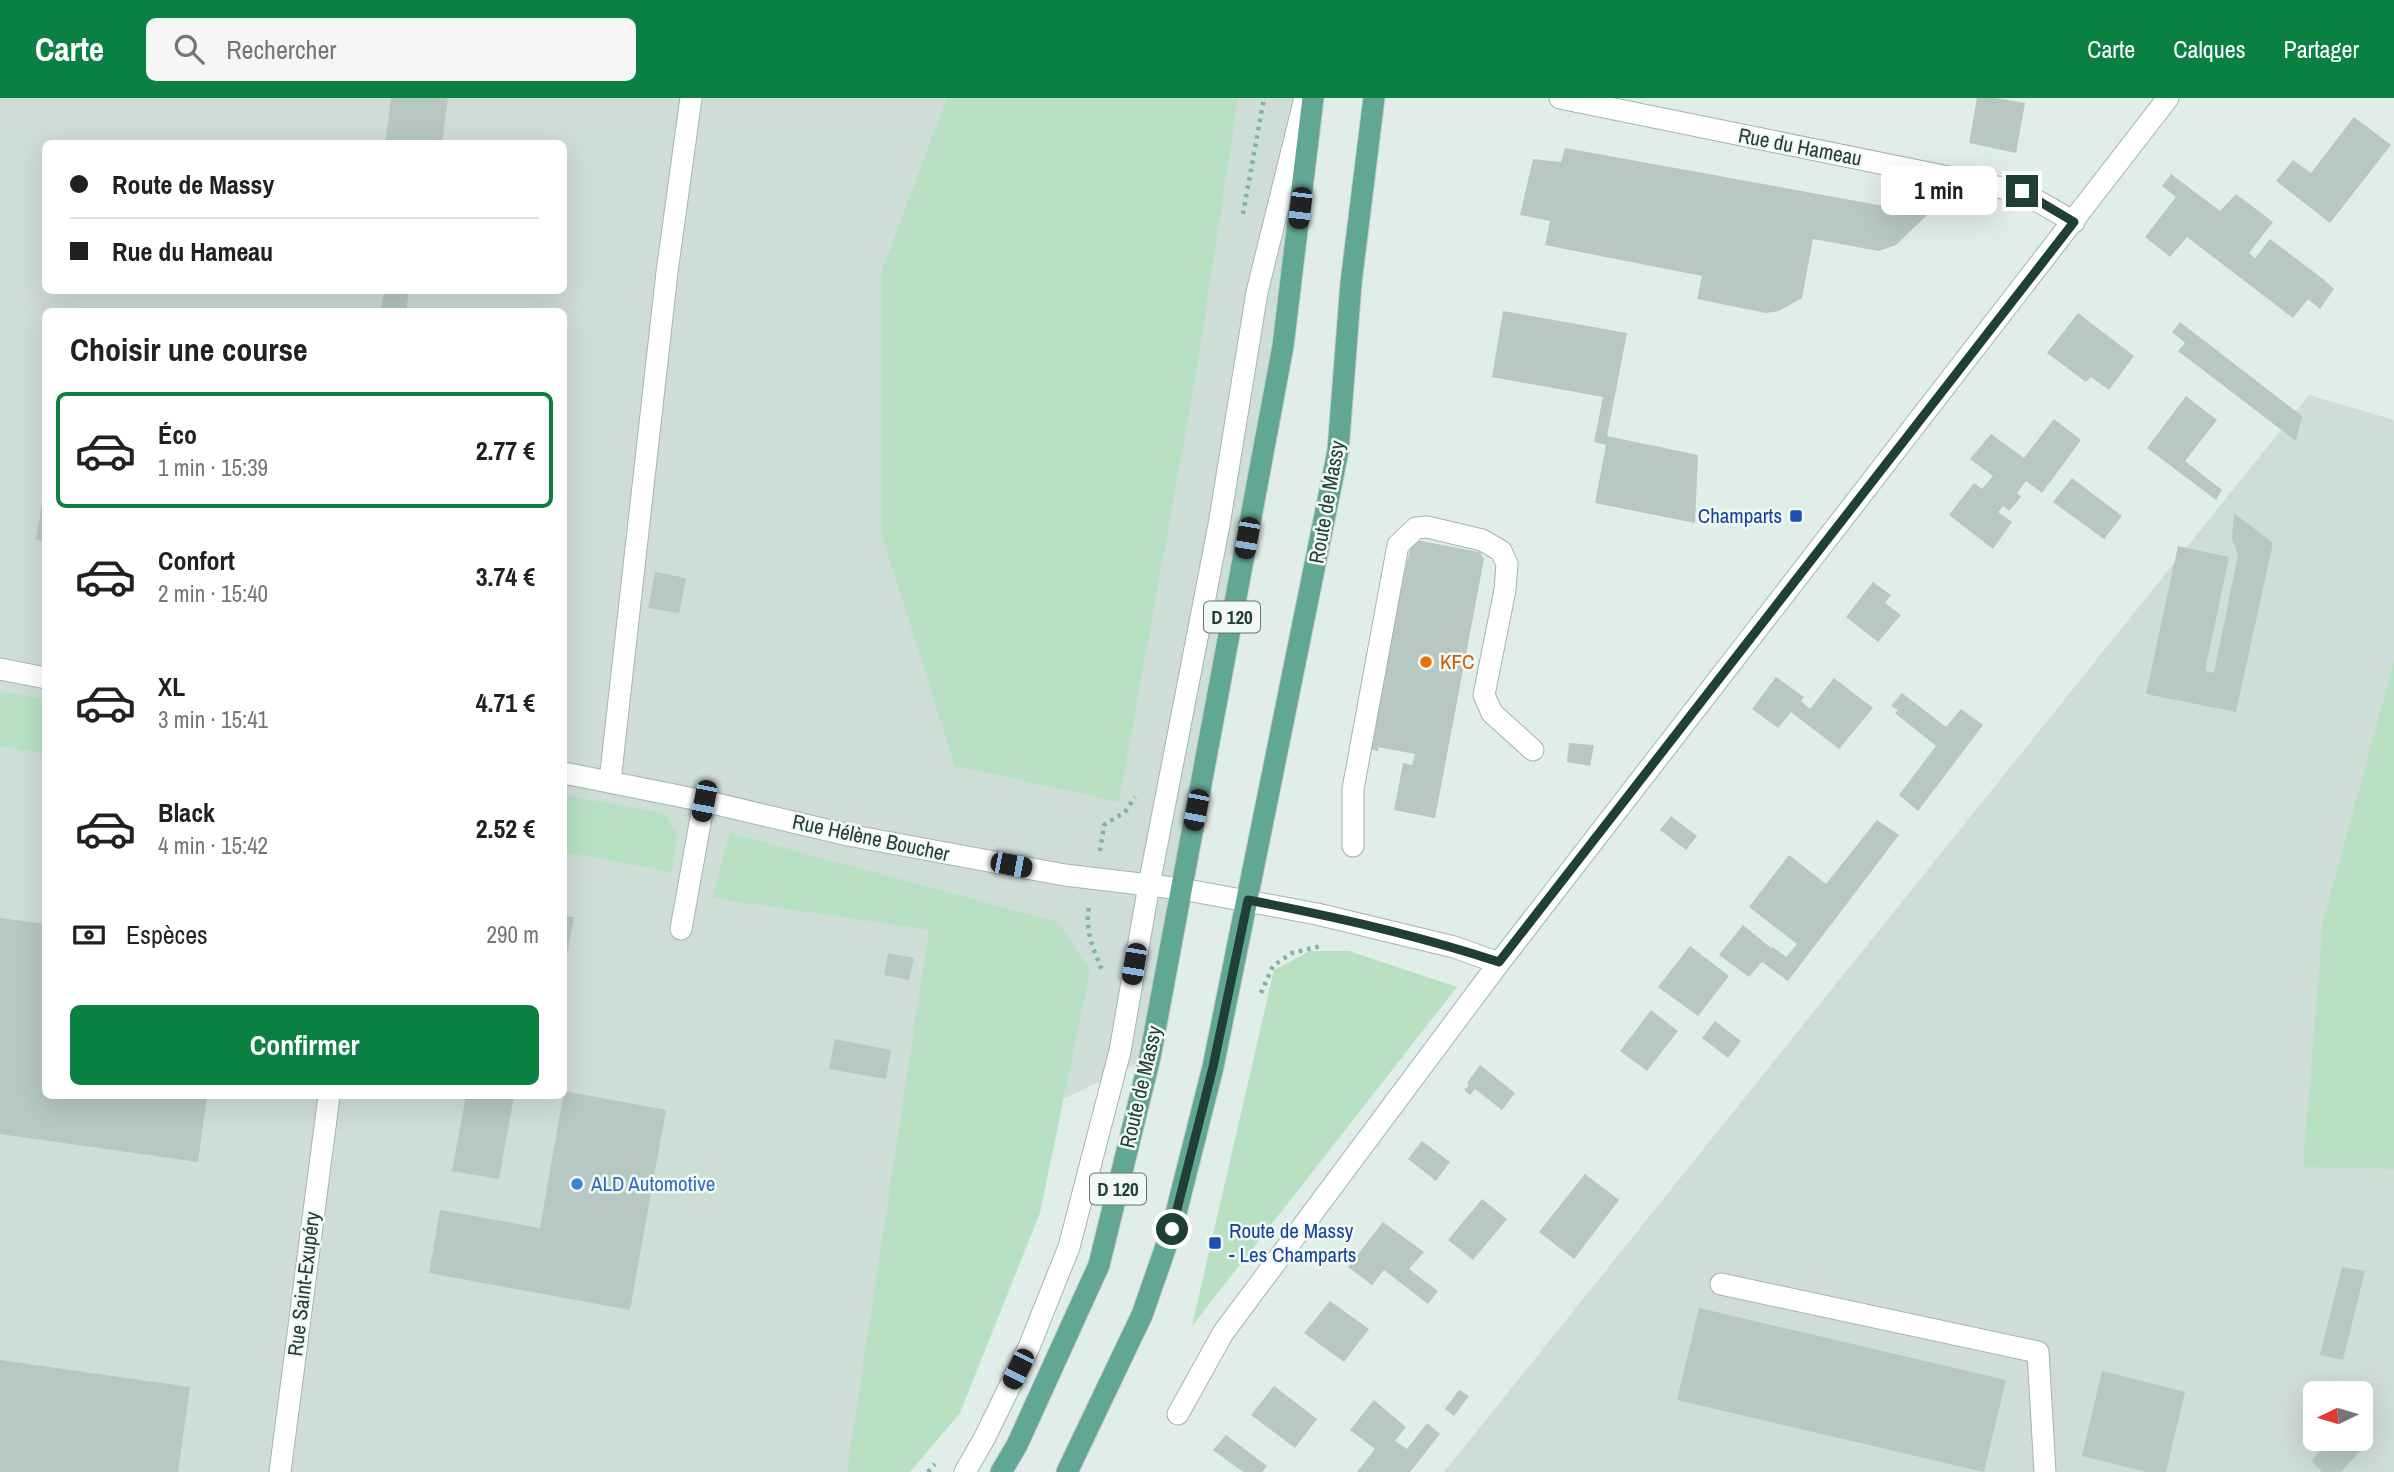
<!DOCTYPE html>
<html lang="fr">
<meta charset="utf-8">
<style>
body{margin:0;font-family:"Archivo Narrow",sans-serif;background:#f6f6f6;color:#202124;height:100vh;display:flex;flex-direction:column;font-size:26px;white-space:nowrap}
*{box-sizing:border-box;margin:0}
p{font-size:23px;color:#757577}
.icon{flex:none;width:38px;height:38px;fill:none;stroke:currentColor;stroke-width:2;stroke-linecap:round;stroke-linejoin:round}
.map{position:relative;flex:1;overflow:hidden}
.panel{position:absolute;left:42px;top:210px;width:525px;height:791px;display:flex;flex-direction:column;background:#fff;border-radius:10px;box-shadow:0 7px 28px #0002}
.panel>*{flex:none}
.guide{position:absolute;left:42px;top:42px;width:525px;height:154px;border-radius:10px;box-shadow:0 7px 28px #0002;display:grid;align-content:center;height:154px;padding:0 28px;background:#fff}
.needle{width:46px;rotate:265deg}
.tools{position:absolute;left:2303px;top:1283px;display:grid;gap:14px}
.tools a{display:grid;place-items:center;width:70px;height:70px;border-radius:10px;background:#fff;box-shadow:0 7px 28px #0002;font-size:35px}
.end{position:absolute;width:32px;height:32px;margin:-16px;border:9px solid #203f37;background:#fff;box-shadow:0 0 0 4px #fff}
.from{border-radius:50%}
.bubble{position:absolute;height:49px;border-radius:10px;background:#fff;box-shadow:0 7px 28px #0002;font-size:23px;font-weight:700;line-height:49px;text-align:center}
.car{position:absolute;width:21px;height:42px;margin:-21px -10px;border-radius:9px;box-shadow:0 0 5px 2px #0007;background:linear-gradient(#222 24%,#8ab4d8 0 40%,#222 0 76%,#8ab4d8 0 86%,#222 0)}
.guide b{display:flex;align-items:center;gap:24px;height:66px;font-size:26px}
.guide b+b{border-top:2px solid #e0e0e0}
.guide i{width:18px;height:18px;background:#202124}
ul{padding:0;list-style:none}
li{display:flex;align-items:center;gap:21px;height:116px;margin:0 14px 10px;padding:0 14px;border:4px solid transparent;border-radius:10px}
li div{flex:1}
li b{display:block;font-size:26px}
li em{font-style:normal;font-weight:700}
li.on{border-color:#0b8043}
li>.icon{width:63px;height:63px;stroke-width:1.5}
h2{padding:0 28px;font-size:32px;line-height:84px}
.pay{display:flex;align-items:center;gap:18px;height:77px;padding:0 28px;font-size:26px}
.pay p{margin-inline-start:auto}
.primary-button{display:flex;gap:14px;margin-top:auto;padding:14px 28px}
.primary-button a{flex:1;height:80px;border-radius:10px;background:#0b8043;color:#fff;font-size:28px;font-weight:700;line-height:80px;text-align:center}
header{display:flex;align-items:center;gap:42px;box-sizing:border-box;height:98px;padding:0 35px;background:#0b8043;color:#fff}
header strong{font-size:33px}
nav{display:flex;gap:38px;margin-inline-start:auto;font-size:24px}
.search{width:490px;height:63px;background:#f6f6f6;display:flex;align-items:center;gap:18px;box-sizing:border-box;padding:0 24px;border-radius:10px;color:#757577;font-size:26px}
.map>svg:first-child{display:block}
.built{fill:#cfddd7;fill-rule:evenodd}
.green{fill:#b8e0c3}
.building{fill:#b6c8c1}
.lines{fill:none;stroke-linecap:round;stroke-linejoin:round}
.minor-casing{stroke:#a3b5af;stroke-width:23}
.major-casing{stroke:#c1c9c7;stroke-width:23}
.path{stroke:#7fb3a3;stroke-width:4.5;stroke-dasharray:3.5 5;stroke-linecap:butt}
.minor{stroke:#fff;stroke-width:21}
.major{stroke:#62a694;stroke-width:21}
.route{stroke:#203f37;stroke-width:9}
.transit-dot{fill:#1a4fb4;stroke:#f2f9f5;stroke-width:2.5}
.food-dot{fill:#e8710a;stroke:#f2f9f5;stroke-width:2.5}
.shop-dot{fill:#3f7fe0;stroke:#f2f9f5;stroke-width:2.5}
.labels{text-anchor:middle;stroke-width:5;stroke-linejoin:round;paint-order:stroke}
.shield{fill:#f2f9f5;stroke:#5f7770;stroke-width:2}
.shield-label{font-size:19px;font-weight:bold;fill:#203f37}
.street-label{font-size:21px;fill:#203f37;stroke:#f2f9f5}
.transit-label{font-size:21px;fill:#164399;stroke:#f2f9f5;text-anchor:end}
.food-label{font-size:21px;fill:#c56008;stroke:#f2f9f5;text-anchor:start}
.shop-label{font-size:21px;fill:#366cbe;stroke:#f2f9f5;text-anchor:start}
</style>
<header>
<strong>Carte</strong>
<div class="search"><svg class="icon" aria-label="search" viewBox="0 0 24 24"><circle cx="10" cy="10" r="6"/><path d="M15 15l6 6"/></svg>Rechercher</div>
<nav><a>Carte</a><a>Calques</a><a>Partager</a></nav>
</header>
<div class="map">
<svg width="2394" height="1374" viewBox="0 0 2394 1374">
<rect width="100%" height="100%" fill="#e1ede8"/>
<path class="built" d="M0,0h1313l-30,248 -133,711 -190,92 -79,323h-881zM46,46h518v146h-518zM46,214h518v784h-518z
M2309,297l85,25v1052h-950zM2315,1295h46v45h-46z"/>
<path class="green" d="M947,0h291l-42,276 -77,428 -164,-36 -74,-234v-259z
M2394,563v508l-91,-2 20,-245z
M0,593l45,8v55l-45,-8z
M564,697l100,18 13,19 -5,40 -108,-20z
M730,735l328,89 32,49 -50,242 -80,200 -50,59h-63l82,-542 -217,-32z
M1310,853h39l108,36 -265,339 82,-356z"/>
<path class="building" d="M391,0h57l-6,46h-57z
M1977,0h19l29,5 -9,50 -47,-10z
M2354,19l37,28 -61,78 -54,-42 17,-21 18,13z
M1565,50l363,66 -32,31 -17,6 -66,-12 -11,59 -23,13 -13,2 -69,-14 5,-23 -157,-31 5,-24 -30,-6 13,-56 28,3z
M2171,76l49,37 16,-17 37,28 -24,31 6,5 15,-19 53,40 11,10 -14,20 -12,-10 -15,19 -106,-81 -17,20 -25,-20 31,-40 -14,-11z
M384,192h25l-3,22h-25z
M1503,213l124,22 -20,103 91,19 -3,68 -100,-20 11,-58 -12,-3 9,-45 -111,-20z
M2078,215l56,43 -25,34 -18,-13 -5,5 -39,-29z
M2180,224l122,94 -6,25 -118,-90 7,-8 -13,-11z
M2186,298l31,24 -32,41 37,29 -6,10 -69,-52z
M2054,321l27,21 -39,53 -16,-12 -9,12 4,4 -12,14 -6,-5 -5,6 14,10 -19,27 -44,-34 25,-32 8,6 11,-13 -23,-17 21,-25 33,24z
M2072,380l50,38 -18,23 -51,-37z
M44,394h2v50l-10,-2z
M2234,415l39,30 -37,169 -90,-18 32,-148 51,11 -24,114 9,2 24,-118 -6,-16z
M1416,442l63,12 5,7 -49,259 -41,-8 9,-47 9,2 3,-11 -37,-7v4l-10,-2 37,-179 6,-25z
M655,474l31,6 -7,35 -31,-5z
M1873,484l18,13 -6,8 16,12 -23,27 -32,-25z
M1776,579l28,20 -3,4 9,8 24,-31 39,30 -34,41 -48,-37 -13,16 -26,-19z
M1902,595l44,34 15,-18 22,16 -65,86 -19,-16 37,-49 -41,-33 3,-3 -7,-4z
M1569,645l25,2 -4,21 -23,-4z
M1671,718l26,20 -11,14 -26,-20z
M1877,722l22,15 -111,146 -26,-19 -13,15 -30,-22 24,-30 28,23 2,-1 13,10 11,-13 -48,-37 40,-52 37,29z
M564,818l10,1 -9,48h-1z
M0,820l46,6v172h161l-9,66 -198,-28z
M1690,848l39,30 -31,40 -40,-29z
M888,855l26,5 -5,22 -25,-5z
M1651,912l27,21 -31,40 -27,-20z
M1715,923l26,20 -13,17 -26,-20z
M835,941l56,11 -5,29 -57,-10z
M1480,967l35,28 -13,17 -27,-21 -5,6 -6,-5 5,-5 -2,-2z
M564,993l102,19 -36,200 -201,-37 11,-63 100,18z
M466,998h48l-15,83 -47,-8z
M1422,1043l28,21 -14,19 -28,-22z
M1585,1076l34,26 -45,59 -35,-27z
M1482,1101l25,20 -34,41 -25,-20z
M1383,1124l41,30 -15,17 29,22 -10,13 -44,-34 -12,15 -24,-18z
M2342,1169l23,4 -22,89 -23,-5z
M1330,1203l39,28 -25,33 -40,-29z
M1699,1210l307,72 -22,92 -307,-72z
M0,1262l190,27 -12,85h-178z
M2102,1273l83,21 -19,80h-20l-64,-16z
M1274,1288l43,33 -22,29 -44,-33z
M1459,1292l10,6 -15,20 -9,-7z
M1374,1302l32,27 -11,14 12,8 20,-26 13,11 -30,38h-53l18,-23 -25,-19z
M1226,1337l41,31 -5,6h-19l-30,-22z
M2332,1340h15l13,13 -19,21h-19l-11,-11z"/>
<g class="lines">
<defs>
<path id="minor" d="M1560,0l462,94 52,30
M0,571l46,9
M564,675l140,28 144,34 217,40 117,14 135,25 137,33 45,16
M610,683l57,-509 24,-174
M1353,748v-57l45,-244 18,-17 11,-1 55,13 19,11 6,13 -2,26 -21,105 8,18 41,37
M681,831l23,-128
M1721,1186l317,68 7,120
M1178,1316l45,-81 276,-370 669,-865
M280,1374l49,-376
M965,1374l20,-35 44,-90 40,-100 51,-196 29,-166 70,-360 38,-233 48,-194"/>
<path id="major" d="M1001,1374l16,-27 82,-180 51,-208 133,-711 30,-248
M1067,1374l75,-157 30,-86 41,-162 125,-616 13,-168 23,-185"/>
</defs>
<use href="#minor" class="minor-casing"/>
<use href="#major" class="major-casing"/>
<path class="path" d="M1243,116l21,-116
M1100,753l4,-26 21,-13 10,-15
M1089,810c-5,23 6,44 14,65
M1261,895l12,-27 19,-13 29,-7
M928,1374l7,-8"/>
<use href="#minor" class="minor"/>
<use href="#major" class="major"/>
</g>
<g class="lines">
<path class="route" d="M1172,1131l41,-162 35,-167c85,16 169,35 251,62l575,-740 -52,-31"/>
</g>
<g class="transit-dot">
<rect x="1789" y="411" width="14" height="14" rx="3.5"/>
<rect x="1208" y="1138" width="14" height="14" rx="3.5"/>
</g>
<circle class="food-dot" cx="1426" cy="564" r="7"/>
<circle class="shop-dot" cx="577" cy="1086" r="7"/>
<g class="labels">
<g class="shield">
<rect x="1204" y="503.5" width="56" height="31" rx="5"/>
<rect x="1090" y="1075.5" width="56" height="31" rx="5"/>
</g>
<g class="shield-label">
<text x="1232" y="526">D 120</text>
<text x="1118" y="1098">D 120</text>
</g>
<g class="street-label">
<text transform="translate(1800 49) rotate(11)" y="7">Rue du Hameau</text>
<text transform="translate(1327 404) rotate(-80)" y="7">Route de Massy</text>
<text transform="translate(871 740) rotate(12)" y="7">Rue Hélène Boucher</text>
<text transform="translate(1141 989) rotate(-77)" y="7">Route de Massy</text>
<text transform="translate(304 1186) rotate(-83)" y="7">Rue Saint-Exupéry</text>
</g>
<g class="transit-label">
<text x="1782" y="425">Champarts</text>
<text x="1229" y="1140" text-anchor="start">Route de Massy<tspan x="1229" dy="24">- Les Champarts</tspan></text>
</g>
<g class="food-label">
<text x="1440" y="571">KFC</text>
</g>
<g class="shop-label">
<text x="591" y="1093">ALD Automotive</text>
</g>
</g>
</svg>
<div class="tools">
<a><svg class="needle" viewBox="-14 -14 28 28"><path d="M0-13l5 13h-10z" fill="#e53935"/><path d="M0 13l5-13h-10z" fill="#757577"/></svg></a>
</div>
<i class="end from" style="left:1172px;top:1131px"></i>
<i class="end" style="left:2022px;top:93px"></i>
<div class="bubble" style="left:1881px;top:68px;width:116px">1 min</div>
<i class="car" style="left:1300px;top:110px;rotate:187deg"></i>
<i class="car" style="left:1247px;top:440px;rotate:190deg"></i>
<i class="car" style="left:704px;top:703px;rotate:191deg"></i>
<i class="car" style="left:1196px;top:712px;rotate:191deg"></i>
<i class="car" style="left:1011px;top:767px;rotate:101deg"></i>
<i class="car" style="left:1134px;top:866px;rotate:190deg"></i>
<i class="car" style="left:1018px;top:1271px;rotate:206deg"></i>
<div class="guide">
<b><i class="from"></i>Route de Massy</b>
<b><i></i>Rue du Hameau</b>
</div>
<section class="panel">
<h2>Choisir une course</h2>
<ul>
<li class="on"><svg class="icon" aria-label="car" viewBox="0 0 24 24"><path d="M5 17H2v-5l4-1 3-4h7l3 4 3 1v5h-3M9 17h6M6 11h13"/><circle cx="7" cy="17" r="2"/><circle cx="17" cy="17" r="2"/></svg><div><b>Éco</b><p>1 min · 15:39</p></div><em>2.77 €</em></li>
<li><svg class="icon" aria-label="car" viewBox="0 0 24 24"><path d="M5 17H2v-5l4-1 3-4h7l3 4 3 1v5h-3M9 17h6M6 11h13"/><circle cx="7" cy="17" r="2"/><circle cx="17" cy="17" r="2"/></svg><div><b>Confort</b><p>2 min · 15:40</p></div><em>3.74 €</em></li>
<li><svg class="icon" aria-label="car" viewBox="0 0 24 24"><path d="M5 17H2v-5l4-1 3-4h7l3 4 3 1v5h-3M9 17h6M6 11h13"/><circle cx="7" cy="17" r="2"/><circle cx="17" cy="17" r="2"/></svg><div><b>XL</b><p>3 min · 15:41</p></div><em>4.71 €</em></li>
<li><svg class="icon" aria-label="car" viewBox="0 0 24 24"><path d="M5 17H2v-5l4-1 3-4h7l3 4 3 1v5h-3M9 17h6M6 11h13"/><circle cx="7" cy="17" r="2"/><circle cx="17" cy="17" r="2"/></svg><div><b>Black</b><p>4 min · 15:42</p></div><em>2.52 €</em></li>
</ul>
<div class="pay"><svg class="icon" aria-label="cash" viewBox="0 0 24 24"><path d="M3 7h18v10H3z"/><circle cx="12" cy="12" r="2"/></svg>Espèces<p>290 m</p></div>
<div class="primary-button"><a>Confirmer</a></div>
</section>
</div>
